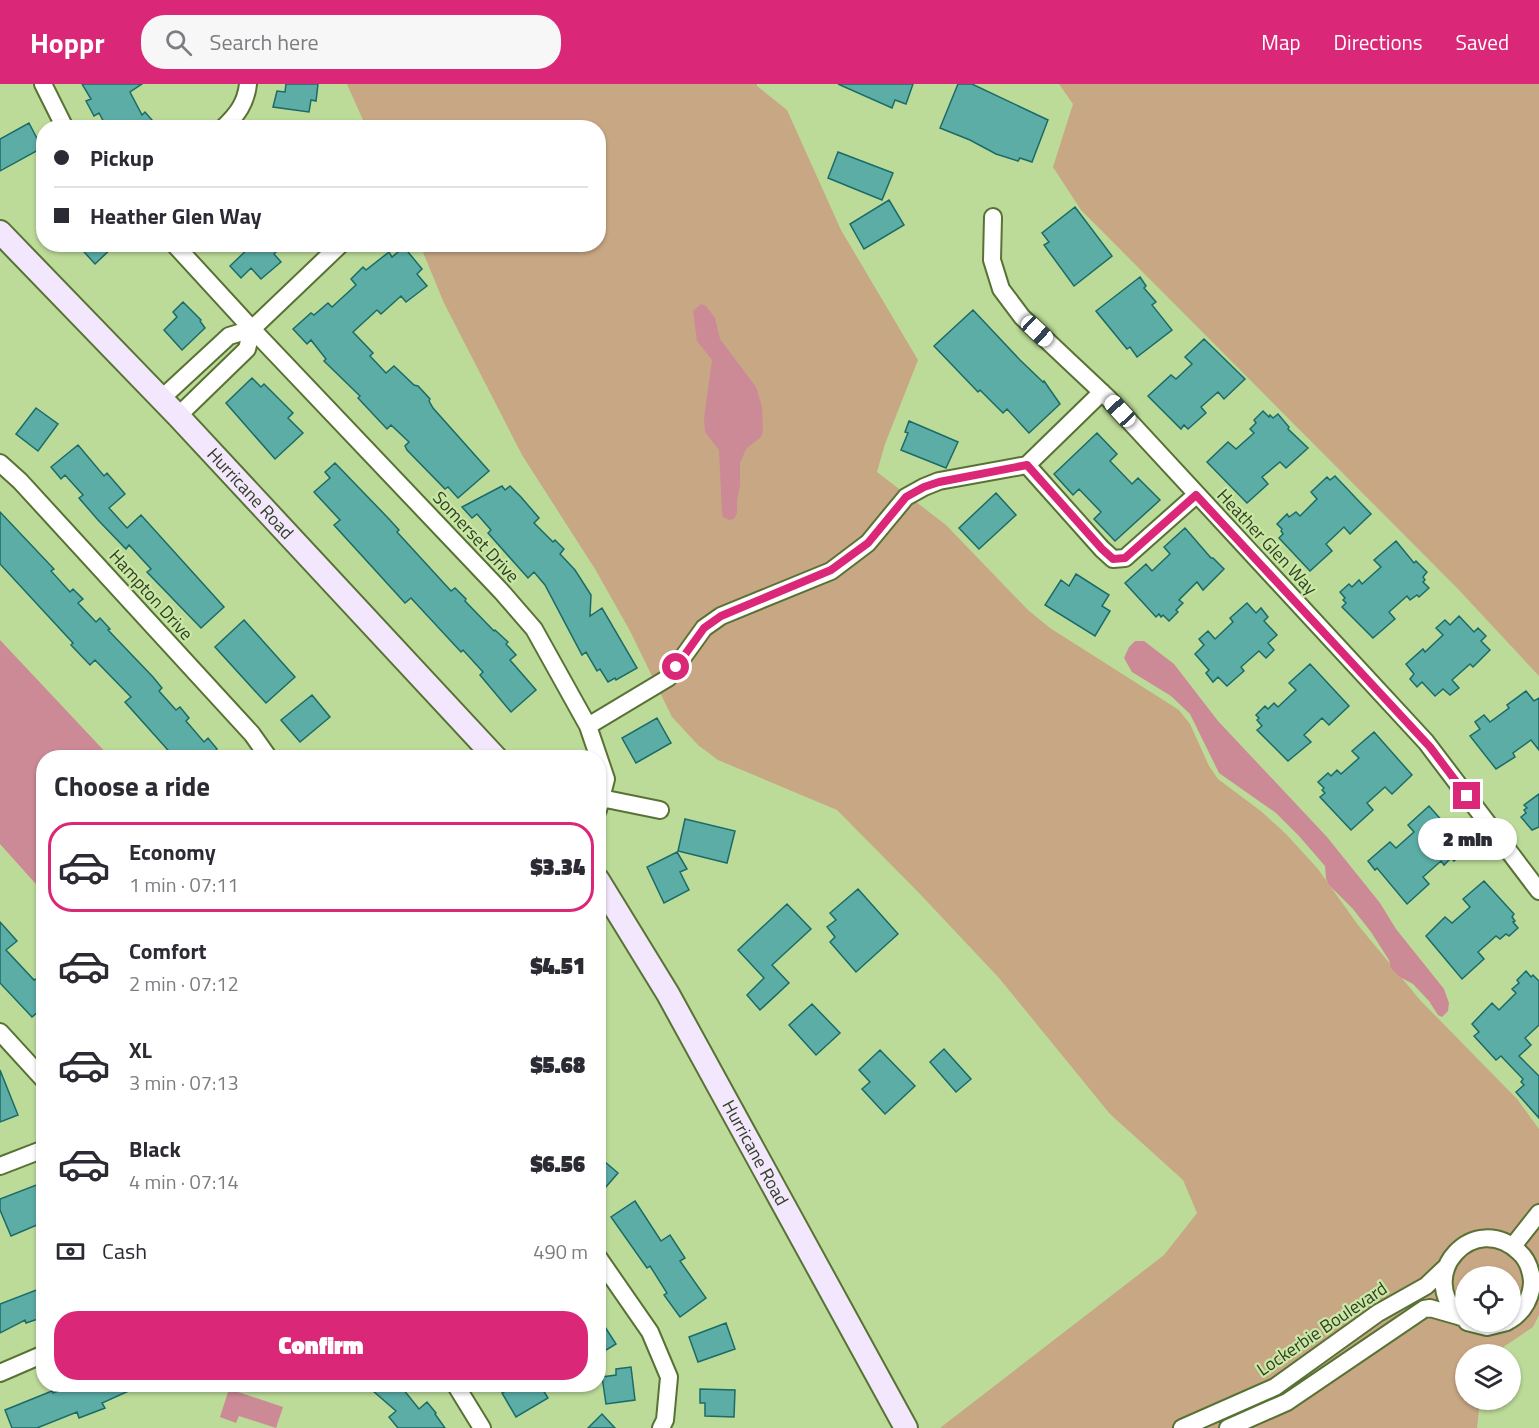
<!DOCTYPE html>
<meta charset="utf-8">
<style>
body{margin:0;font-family:"Titillium Web",sans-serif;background:#f7f7f7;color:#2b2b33;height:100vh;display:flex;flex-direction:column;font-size:22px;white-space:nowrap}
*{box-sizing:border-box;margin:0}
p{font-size:20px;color:#7c7c81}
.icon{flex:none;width:33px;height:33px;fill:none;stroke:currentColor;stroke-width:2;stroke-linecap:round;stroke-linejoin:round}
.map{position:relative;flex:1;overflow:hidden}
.sheet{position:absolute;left:36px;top:666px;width:570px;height:642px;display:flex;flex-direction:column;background:#fff;border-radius:24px;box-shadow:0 2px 4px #0004}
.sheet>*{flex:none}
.guide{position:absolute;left:36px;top:36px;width:570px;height:132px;border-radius:24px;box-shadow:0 2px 4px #0004;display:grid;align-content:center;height:132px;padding:0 18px;background:#fff}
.buttons{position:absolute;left:1455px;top:1182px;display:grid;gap:12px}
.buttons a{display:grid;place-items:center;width:66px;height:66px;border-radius:50%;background:#fff;box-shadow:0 2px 4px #0004;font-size:30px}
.end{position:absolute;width:27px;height:27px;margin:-14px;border:8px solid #db2777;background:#fff;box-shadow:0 0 0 3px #fff}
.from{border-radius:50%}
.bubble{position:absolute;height:42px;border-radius:21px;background:#fff;box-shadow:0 2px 4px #0004;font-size:20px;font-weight:800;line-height:42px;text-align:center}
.car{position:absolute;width:18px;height:36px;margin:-18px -9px;border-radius:8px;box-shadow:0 0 4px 2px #0007;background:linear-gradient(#fff 24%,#345 0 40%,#fff 0 76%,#345 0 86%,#fff 0)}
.guide b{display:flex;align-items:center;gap:21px;height:57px;font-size:22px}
.guide b+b{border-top:2px solid #e1e1e2}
.guide i{width:15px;height:15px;background:#2b2b33}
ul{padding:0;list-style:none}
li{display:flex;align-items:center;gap:18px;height:90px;margin:0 12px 9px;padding:0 6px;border:3px solid transparent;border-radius:24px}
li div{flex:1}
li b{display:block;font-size:22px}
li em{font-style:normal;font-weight:800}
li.active{border-color:#db2777}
li>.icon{width:54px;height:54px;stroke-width:1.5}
h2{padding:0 18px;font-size:27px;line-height:72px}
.pay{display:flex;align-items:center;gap:15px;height:66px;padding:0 18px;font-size:22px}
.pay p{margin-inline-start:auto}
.cta{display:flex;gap:12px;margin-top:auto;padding:12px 18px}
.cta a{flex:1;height:69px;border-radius:24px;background:#db2777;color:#fff;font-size:24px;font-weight:800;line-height:69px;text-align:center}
header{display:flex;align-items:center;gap:36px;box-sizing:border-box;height:84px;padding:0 30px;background:#db2777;color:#fff}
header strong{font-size:28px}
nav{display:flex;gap:33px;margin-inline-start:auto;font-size:21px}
.search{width:420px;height:54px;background:#f7f7f7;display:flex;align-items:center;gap:15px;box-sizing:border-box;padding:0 21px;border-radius:24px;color:#7c7c81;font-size:22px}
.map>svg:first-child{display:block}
.green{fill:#c8a784;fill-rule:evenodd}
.water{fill:#cb8a95}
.building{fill:#5cada6;stroke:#1b6b66;stroke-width:1.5}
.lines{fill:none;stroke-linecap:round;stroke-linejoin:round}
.street-casing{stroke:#587234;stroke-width:20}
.secondary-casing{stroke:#587234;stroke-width:26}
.street{stroke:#fff;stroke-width:16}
.secondary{stroke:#f3e7fe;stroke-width:22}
.route{stroke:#db2777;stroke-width:8}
.labels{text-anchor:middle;stroke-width:4.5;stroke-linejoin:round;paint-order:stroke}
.street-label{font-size:18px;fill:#323e23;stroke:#c9e8a6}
</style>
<header>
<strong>Hoppr</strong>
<div class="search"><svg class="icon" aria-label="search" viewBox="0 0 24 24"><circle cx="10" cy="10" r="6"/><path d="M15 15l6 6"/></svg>Search here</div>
<nav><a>Map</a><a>Directions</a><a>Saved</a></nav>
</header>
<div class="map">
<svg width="1539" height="1344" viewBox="0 0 1539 1344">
<rect width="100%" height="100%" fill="#bcdb99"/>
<path class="green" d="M347,0h410v2l30,24 54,120 77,130 -33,84 -8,28 69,53 82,85 22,18 129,82 11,14 19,42 9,13 44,33 24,22 32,35 40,56 62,75 97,99 22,30v186l-6,12 -40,27h-27v46h14l-3,28h-537l224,-173 33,-42 -14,-33 -73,-66 -111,-136 -79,-84 -83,-84 -119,-50 -20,-15 -26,-28 -42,-86 -35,-62 -73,-114 -78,-152 -24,-58 178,-1v-116l-232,-1zM1466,1192h44v46h-44z
M1059,0h480v592l-82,-88 -376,-378 -28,-43 20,-63z"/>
<path class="water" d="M701,220l5,2 9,12 5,21 36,48 6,20 1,24 -2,6 -15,12 -6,14v22l-3,16v12l-3,6 -5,1 -6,-3 -1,-5 -3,-62 -14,-18 -1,-14 8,-58 -15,-19 -4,-30z
M0,556l110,117 -66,1 -1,134 -43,-48z
M1135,557h9l30,23 44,57 109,116 53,66 16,26 48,60 5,14 -1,8 -6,6 -4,-2 -9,-14 -16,-17 -13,-7 -9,-9 -2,-8 -18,-28 -18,-23 -24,-24 -3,-6 -1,-13 -26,-30 -23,-23 -57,-40 -29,-59 -19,-18 -39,-24 -8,-14 5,-11z
M1486,1182l10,2 7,8h-30l4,-6z
M229,1305l54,18 -7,21 -37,-12 -3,7 -16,-6z"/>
<path class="building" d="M82,0h60l-12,8 12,23 3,-3 14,16h-52l-8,-15 -5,3 -8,-15 5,-2z
M286,0h32l-2,17 -5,-1 -2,12 -36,-5 4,-16 8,1z
M838,0h75l-7,20 -11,-4 -3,8z
M958,0h14l76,36 -16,42 -12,-4 -2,3 -22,-7 -26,-14 -30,-12z
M29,39l13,25 -42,23v-32z
M838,68l55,21 -11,27 -54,-22z
M889,116l15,25 -40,24 -14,-25z
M1075,123l37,49 -38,30 -30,-41 5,-3 -7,-9z
M77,160h39l-21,20z
M253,160h16l7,8 -2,2 7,8 -20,17 -10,-11 -10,10 -11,-12z
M404,163l18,22 -5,5 10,12 -21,16 -5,-6 -20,18 -4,-4 -24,22 20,21 -3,3 16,17 8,-7 20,19 4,1 12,13 -1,2 4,7 56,63 -31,27 -10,-11 -3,2 -38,-39 -2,-4 4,-4 -18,-17 -4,4 -29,-31 2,-2 -36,-35 2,-2 -15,-19 -4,4 -14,-15 18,-16 3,2 14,-12 4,4 24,-22 -5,-6 12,-12 3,3 23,-18 3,5z
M1140,193l6,9 -2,2 12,14 -4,3 20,25 -35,27 -7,-10 -3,2 -31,-38z
M183,218l18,18 -1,1 5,7 -23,22 -18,-20 13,-13 -4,-5z
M973,226l47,50 23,22 1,-1 16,23 -31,29 -22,-24 -4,4 -23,-23 -2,2 -44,-46z
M1204,255l41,40 -21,20 -6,-7 -17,15 5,6 -18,16 -4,-4 -3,4 -33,-33 23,-21 5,4 16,-15 -7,-7z
M252,294l9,9 3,-3 29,29 -5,5 15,15 -28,26 -49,-56z
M36,324l22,16 -20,27 -22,-17z
M1263,327l6,6 1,-2 3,3 5,-4 11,13 -1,2 20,19 -22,20 -6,-6 -18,15 6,7 -21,19 -40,-41 21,-20 8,7 18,-16 -4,-4 6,-6 -2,-3z
M909,337l49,21 -12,26 -45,-18 7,-17 -3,-1z
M1097,349l20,21 -7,7 22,23 6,-6 22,22 -45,41 -21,-22 7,-7 -22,-23 -6,6 -19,-21z
M78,361l26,31 3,-3 18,21 -16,14 18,20 14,-13 83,92 -23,21 -54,-56 4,-3 -22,-24 -3,4 -28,-29 -19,-22 4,-3 -18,-20 -4,4 -10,-12z
M335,379l54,56 10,11 -2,2 54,59 4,-3 11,11 -1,2 29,30 1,-1 13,12 -2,2 10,11 -6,5 26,30 -25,22 -31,-37 3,-3 -20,-22 -2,2 -50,-54 -6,5 -71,-78 6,-5 -26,-28 16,-14 -5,-6z
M1335,392l36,38 -21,20 -6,-7 -18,17 6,7 -22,20 -31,-33 4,-4 -2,-3 1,-2 -5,-5 10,-10 2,3 7,-5 4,4 17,-17 -6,-7 16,-15 3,3z
M502,402l3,4 5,-4 11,11 18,21 -5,5 19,19 2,-2 9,9 -4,5 15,16 16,25 -1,21 12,-8 35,60 -21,12 -1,-2 -7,4 -8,-13 -3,2 -11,-19 -4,3 -37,-70 -11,-13 -6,6 -40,-45 3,-3 -14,-16 -5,4 -10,-11z
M996,409l20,22 -37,34 -20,-21z
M0,428l54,57 -3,2 19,21 3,-3 10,10 -5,4 18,19 4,-4 10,11 -2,1 45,47 9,11 -3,3 17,19 4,-3 9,11 -3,3 18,21 4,-4 9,11 -2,2 5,7h-45l-50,-56 6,-5 -36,-37 -5,5 -19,-20 2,-2 -73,-79z
M1185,444l26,30h2l11,11 -21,21 -6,-8 -18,18 4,3 -7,7 2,2 -9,9 -6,-6 -2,2 -2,-3 -3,3 -31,-34 21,-19 6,7 18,-17 -6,-7z
M1396,457l18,22 2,-2 11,11 -4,5 2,3 -2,2 6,6 -10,9 -2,-2 -7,5 -3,-4 -18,16 6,7 -22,19 -31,-31 4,-4 -3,-3 2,-2 -5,-6 9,-8 3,3 7,-7 3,4 19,-17 -7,-7z
M1076,490l33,21 -7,11 8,5 -15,25 -50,-31 16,-25 8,6z
M1247,519l9,10 5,-5 7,9 -4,4 13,14 -9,8 6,7 -8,8 -7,-7 -18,16 3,4 -17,15 -9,-9 -5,5 -7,-9 3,-3 -14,-16 9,-9 -5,-6 9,-8 7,8 18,-17 -3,-4z
M1459,532l15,16 4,-4 8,8 -5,5 9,9 -17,17 -3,-3 -18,16 7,8 -9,7 -7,-6 -8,7 -13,-14 -5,5 -7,-8 4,-5 -8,-10 17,-15 2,3 18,-17 -7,-7 9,-8 5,5z
M244,536l51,57 -29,26 -51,-56z
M1310,580l39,42 -20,19 -7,-7 -18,17 7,7 -23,19 -31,-31 5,-4 -5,-6 2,-2 -3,-3 9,-9 3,3 6,-6 4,4 18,-17 -7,-7z
M1526,607l8,10 5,-3v52l-8,-10 -18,13 2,4 -19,12 -26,-33 10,-7 -5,-7 9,-7 6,7 19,-14 -2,-3z
M312,611l18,22 -30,25 -19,-22z
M657,634l14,25 -35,20 -14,-25z
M1374,648l38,43 -20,19 -7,-7 -18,16 6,7 -22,20 -31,-33 5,-4 -3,-3 2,-2 -6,-6 10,-9 3,3 6,-6 4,4 18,-16 -7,-7z
M1539,710v33l-7,3 -11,-13 5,-4 -2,-3 3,-2 -3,-3z
M1429,722l30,34 -2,2 2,3 -2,2 6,6 -9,8 -3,-3 -7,7 -3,-4 -18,16 6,7 -22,20 -30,-36 -2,2 -7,-9 22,-19 6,6 18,-16 -6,-7z
M685,735l50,12 -8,32 -49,-12z
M677,768l10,17 -7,3 9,18 -25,13 -17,-36z
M1484,797l30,33 -2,3 3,4 -2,1 5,6 -9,8 -3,-2 -6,5 -4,-3 -18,16 6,7 -22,20 -36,-43 19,-19 7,6 18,-16 -7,-8z
M858,805l40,45 -42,38 -26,-30 5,-5 -8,-10 9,-7 -6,-7z
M787,820l24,25 -39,36 17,18 -29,27 -13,-15 17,-17 -26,-28z
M0,838l17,19 -11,9 28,30 2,-1 8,9v19l-12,10 -32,-34z
M1526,887l5,6 2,-2 6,6v44l-14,13 6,7 -12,11 20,20v42l-23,-26 8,-7 -3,-3 2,-3 -22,-23 -5,4 -22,-24 5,-4 -7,-8 20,-21 7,7 17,-17 -4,-4 7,-6 -2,-3z
M812,920l28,29 -24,22 -27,-30z
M944,965l27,30 -15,13 -26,-30z
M880,966l35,36 -30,28 -23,-25 8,-7 -11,-12z
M0,986l18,45 -18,7z
M598,1072l20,17 -20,23z
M44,1098v40l-33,14 -11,-26v-11z
M635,1117l26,40 9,-6 15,23 -5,3 26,37 -26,19 -16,-22 3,-2 -17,-27 -3,2 -36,-51z
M44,1203v30l-18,6 -1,-3 -25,13v-29z
M598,1232l18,28 -18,11z
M726,1239l9,26 -37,13 -9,-25z
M631,1283l4,33 -29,4 -4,-27 14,-2v-6z
M76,1300h68l-42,19 3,5 -26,10 -2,-6 -40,16h-25l-7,-18 47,-19 1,2z
M365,1300h34l20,25 8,-7 9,11 -1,1 10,14h-47l-9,-11 7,-6z
M517,1300h35l-9,6 5,8 -32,19 -14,-24z
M700,1305l35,1 -1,27 -29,-1v-13h-5z
M602,1330l13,14h-27z"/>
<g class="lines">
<defs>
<path id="street" d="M43,0l22,44
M223,44c14,-13 23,-25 25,-44
M993,133l-1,43 9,29 21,28 86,81 318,344 113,149
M174,160l78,85 249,262 33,38 54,97 18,53 -8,31
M162,314l67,-62 23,-7 89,-85
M178,332l69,-67 5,-20
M0,379l20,18 232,253 17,24
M1027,381l75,84 11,10 12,-1 71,-63
M588,642l80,-48 36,-50 17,-12 110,-45 37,-28 38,-46 18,-10 15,-6 88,-16 75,-73
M601,714l59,12
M0,948l44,48
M0,1082l44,-17
M1513,1162l26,-33
M598,1173l52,75 19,45 -4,43 -4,8
M1460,1233c-46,-43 15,-107 59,-65 8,7 12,18 13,29 0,15 -8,31 -22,39
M1467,1238l20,5 20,-5
M0,1289l44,-19
M455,1300l27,44
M1182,1344l93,-41 103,-74 48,-27 19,-18
M1228,1344l59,-26 137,-93 6,-1 28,8"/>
<g id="secondary">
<path id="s1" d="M0,148l178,184 318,342"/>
<path id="s2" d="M598,796l70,114 238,434"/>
</g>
</defs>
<use href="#street" class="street-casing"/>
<use href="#secondary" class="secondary-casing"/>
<use href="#street" class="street"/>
<use href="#secondary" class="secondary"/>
</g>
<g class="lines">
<path class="route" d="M676,583l28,-39 17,-12 110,-46 37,-27 38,-46 18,-10 15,-5 88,-17 75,84 11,10 12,-1 71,-63 234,252 37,49"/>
</g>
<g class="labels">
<g class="street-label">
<text dy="6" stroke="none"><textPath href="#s1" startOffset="362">Hurricane Road</textPath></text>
<text transform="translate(476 453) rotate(47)" y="6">Somerset Drive</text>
<text transform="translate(1267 458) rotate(47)" y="6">Heather Glen Way</text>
<text transform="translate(151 511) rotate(48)" y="6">Hampton Drive</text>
<text dy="6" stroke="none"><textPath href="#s2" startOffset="315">Hurricane Road</textPath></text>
<text transform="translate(1322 1245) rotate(-34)" y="6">Lockerbie Boulevard</text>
</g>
</g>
</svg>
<div class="buttons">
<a><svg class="icon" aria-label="locate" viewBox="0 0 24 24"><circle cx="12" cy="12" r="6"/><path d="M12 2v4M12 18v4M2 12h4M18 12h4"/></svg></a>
<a><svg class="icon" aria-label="layers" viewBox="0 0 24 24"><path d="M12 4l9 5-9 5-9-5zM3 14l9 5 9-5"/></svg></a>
</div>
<i class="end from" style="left:676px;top:583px"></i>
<i class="end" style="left:1467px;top:712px"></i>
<div class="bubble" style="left:1418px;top:734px;width:99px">2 min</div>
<i class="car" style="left:1037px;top:247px;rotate:133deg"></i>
<i class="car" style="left:1120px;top:327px;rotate:317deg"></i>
<div class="guide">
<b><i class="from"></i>Pickup</b>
<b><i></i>Heather Glen Way</b>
</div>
<section class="sheet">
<h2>Choose a ride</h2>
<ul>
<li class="active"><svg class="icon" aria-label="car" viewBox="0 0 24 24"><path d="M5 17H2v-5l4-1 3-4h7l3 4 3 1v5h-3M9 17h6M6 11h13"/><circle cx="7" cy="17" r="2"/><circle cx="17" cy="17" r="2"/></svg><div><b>Economy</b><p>1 min · 07:11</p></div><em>$3.34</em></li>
<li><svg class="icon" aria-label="car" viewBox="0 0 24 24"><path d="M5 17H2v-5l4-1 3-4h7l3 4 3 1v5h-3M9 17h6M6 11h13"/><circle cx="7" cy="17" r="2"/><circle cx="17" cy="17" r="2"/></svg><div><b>Comfort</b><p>2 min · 07:12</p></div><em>$4.51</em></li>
<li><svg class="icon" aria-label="car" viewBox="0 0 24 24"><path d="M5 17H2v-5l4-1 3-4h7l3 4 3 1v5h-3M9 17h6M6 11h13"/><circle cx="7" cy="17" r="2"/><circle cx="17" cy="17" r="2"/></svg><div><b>XL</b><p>3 min · 07:13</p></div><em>$5.68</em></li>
<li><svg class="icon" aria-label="car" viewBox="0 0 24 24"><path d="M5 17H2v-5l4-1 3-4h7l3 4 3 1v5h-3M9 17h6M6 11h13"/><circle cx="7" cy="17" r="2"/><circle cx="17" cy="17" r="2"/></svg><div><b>Black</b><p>4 min · 07:14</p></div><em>$6.56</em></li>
</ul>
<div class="pay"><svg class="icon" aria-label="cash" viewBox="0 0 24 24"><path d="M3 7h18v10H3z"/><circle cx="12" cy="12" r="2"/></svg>Cash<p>490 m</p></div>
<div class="cta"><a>Confirm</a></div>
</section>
</div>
